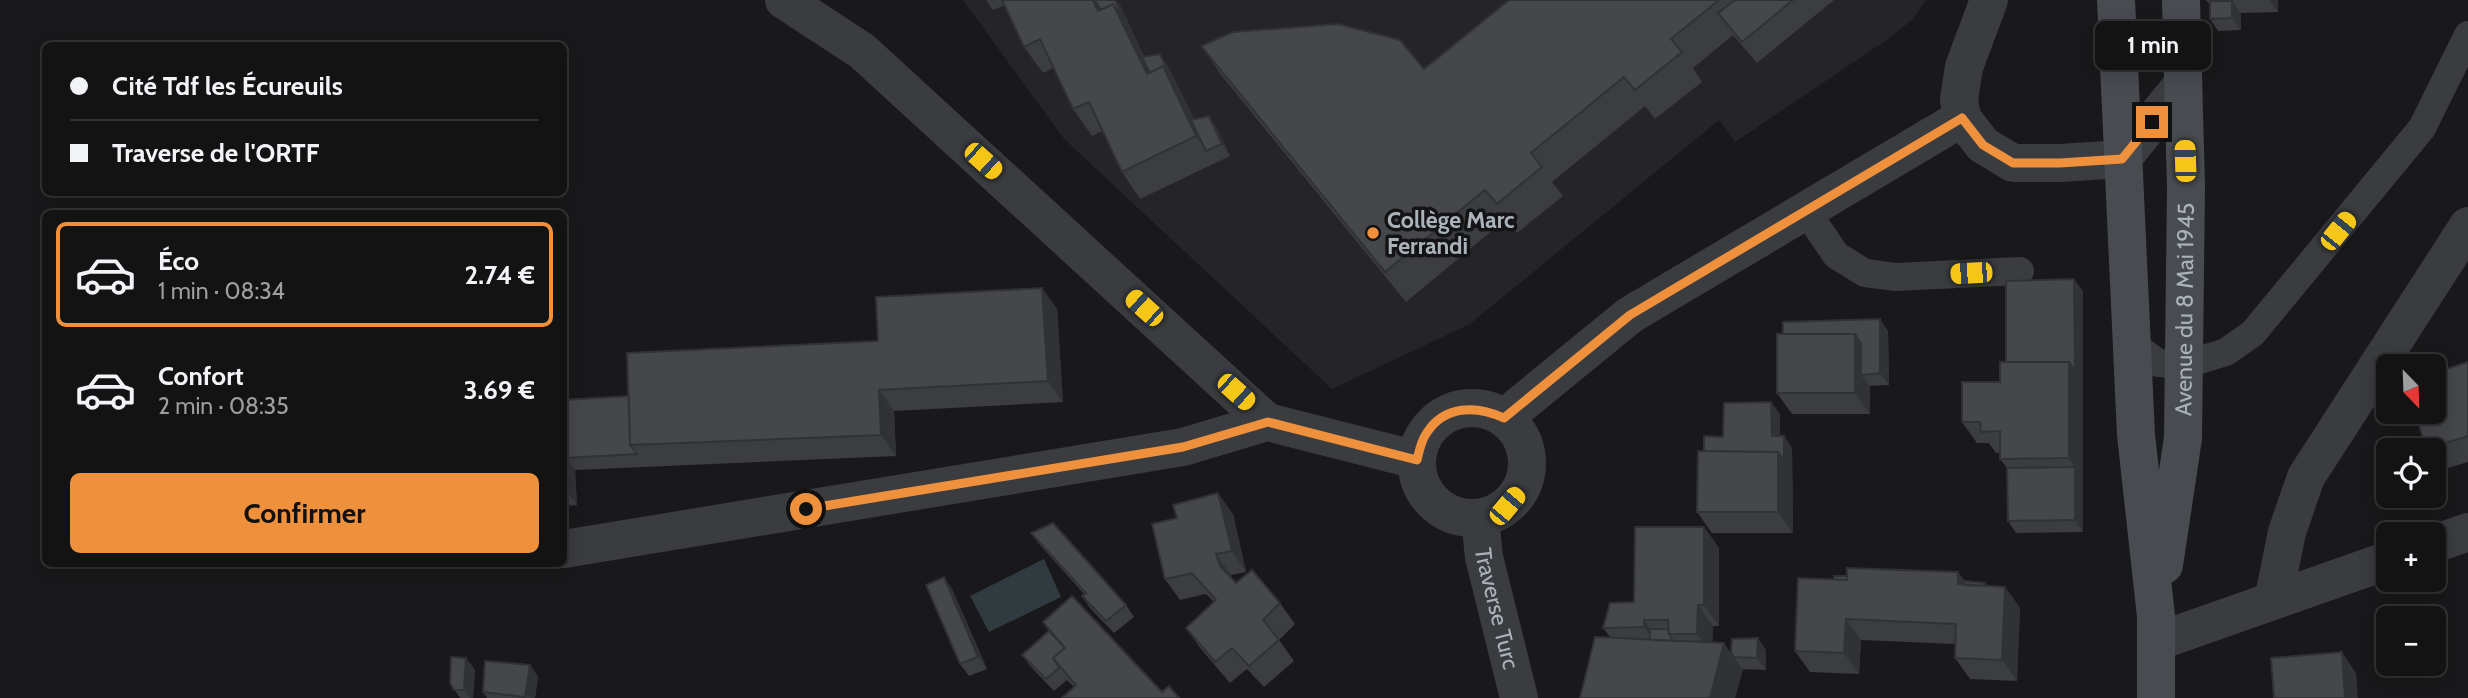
<!DOCTYPE html>
<html lang="fr">
<meta charset="utf-8">
<style>
body{margin:0;font-family:Cabin,sans-serif;background:#1c1c1d;color:#f1f3f6;height:100vh;display:flex;flex-direction:column;font-size:26px;white-space:nowrap}
*{box-sizing:border-box;margin:0}
p{font-size:23px;color:#9d9ea0}
.icon{flex:none;width:38px;height:38px;fill:none;stroke:currentColor;stroke-width:2;stroke-linecap:round;stroke-linejoin:round}
.map{position:relative;flex:1;overflow:hidden}
.sheet{position:absolute;left:42px;top:210px;width:525px;height:357px;display:flex;flex-direction:column;background:#131314;border-radius:10px;box-shadow:0 4px 18px #0003,0 0 0 2px #323234}
.sheet>*{flex:none}
.hud{position:absolute;left:42px;top:42px;width:525px;height:154px;border-radius:10px;box-shadow:0 4px 18px #0003,0 0 0 2px #323234;display:grid;align-content:center;height:154px;padding:0 28px;background:#131314}
.needle{width:46px;rotate:157deg}
.buttons{position:absolute;left:2376px;top:354px;display:grid;gap:14px}
.buttons a{display:grid;place-items:center;width:70px;height:70px;border-radius:10px;background:#131314;box-shadow:0 4px 18px #0003,0 0 0 2px #323234;font-size:35px}
.end{position:absolute;width:32px;height:32px;margin:-16px;border:9px solid #ef913c;background:#111;box-shadow:0 0 0 4px #111}
.from{border-radius:50%}
.bubble{position:absolute;height:49px;border-radius:10px;background:#131314;box-shadow:0 4px 18px #0003,0 0 0 2px #323234;font-size:23px;font-weight:700;line-height:49px;text-align:center}
.car{position:absolute;width:21px;height:42px;margin:-21px -10px;border-radius:9px;box-shadow:0 0 5px 2px #0007;background:linear-gradient(#f5c518 24%,#345 0 40%,#f5c518 0 76%,#345 0 86%,#f5c518 0)}
.hud b{display:flex;align-items:center;gap:24px;height:66px;font-size:26px}
.hud b+b{border-top:2px solid #323234}
.hud i{width:18px;height:18px;background:#f1f3f6}
ul{padding:12px 0 0;list-style:none}
li{display:flex;align-items:center;gap:21px;height:105px;margin:0 14px 10px;padding:0 14px;border:4px solid transparent;border-radius:10px}
li div{flex:1}
li b{display:block;font-size:26px}
li em{font-style:normal;font-weight:700}
li.on{border-color:#ef913c}
li>.icon{width:63px;height:63px;stroke-width:1.5}
.primary-button{display:flex;gap:14px;margin-top:auto;padding:14px 28px}
.primary-button a{flex:1;height:80px;border-radius:10px;background:#ef913c;color:#111;font-size:28px;font-weight:700;line-height:80px;text-align:center}
.map>svg:first-child{display:block}
.built{fill:#252528}
.water{fill:#2f3b3f}
.lines{fill:none;stroke-linecap:round;stroke-linejoin:round}
.service{stroke:#3a3c40;stroke-width:28}
.minor{stroke:#3a3c40;stroke-width:38}
.secondary{stroke:#484b50;stroke-width:38}
.wall{fill:#3b3d40}
.shaded-wall{fill:#303234}
.building{fill:#45474b;stroke:#303234;stroke-width:2}
.route{stroke:#ef913c;stroke-width:9}
.poi-dot{fill:#ef913c;stroke:#141416;stroke-width:2.5}
.labels{text-anchor:middle;stroke-width:7;stroke-linejoin:round;paint-order:stroke}
.poi-label{font-size:23px;font-weight:bold;fill:#abb3ba;stroke:#141416;text-anchor:start}
.street-label{font-size:23px;fill:#abb3ba;stroke:#141416}
</style>
<div class="map">
<svg width="2468" height="698" viewBox="0 0 2468 698">
<rect width="100%" height="100%" fill="#19191b"/>
<path class="built" d="M963,0h963l-14,20 -24,19 -153,103 -16,-22 -249,204 -138,65 -268,-250z"/>
<path class="water" d="M1044,559l17,38 -72,35 -19,-36z"/>
<g class="lines">
<path class="service" d="M1806,211l30,44 29,18 31,4 124,-6
M2131,343l27,20 26,2 42,-13 27,-19 169,-205 46,-93"/>
<g class="minor">
<path d="M784,0l78,51 405,371"/>
<path d="M1989,0l-25,67 -5,32 3,19 21,27 30,18h47l62,-4 60,-74"/>
<circle cx="1472" cy="463" r="55"/>
<path d="M1504,418l126,-103 332,-197"/>
<path id="s1" d="M1480,519l4,38 35,141"/>
<path d="M2434,544l34,-12"/>
<path d="M564,549l619,-102 84,-25 150,38"/>
<path d="M2273,601l14,-69 19,-55 162,-251"/>
<path d="M2156,642l233,-82"/>
</g>
<g class="secondary">
<path d="M2116,0l20,435 20,181v82"/>
<path id="s2" d="M2164,565l19,-127 3,-251 -5,-187"/>
</g>
</g>
<path class="wall" d="M986,0h130l5,7 23,50 24,9 26,53 23,9 13,28 -90,43 -18,-27 -20,-41 -10,5 -19,-27 -20,-41 -10,5 -19,-26 -19,-42 -12,5z
M1509,0h325l-77,63 -24,-28 -40,33 9,14 -47,37 -10,-13 -93,76 11,14 -46,37 -11,-14 -100,83 -184,-226 -21,-30 223,23z
M2206,0h72v12l-37,1v17l-23,1 -8,-12v-14z
M1042,288l15,21 6,93 -169,9 2,45 -321,14 2,35 -13,1v-107l65,-3 249,-55z
M2083,291v241l-67,1 -8,-12 -1,-53 -7,-9v-6h-4l-7,-10h-12l-15,-21 38,-40 6,-20z
M1888,331l1,54 -19,1v28h-78l-15,-21z
M2468,362v100l-27,8 -7,-10v-10l-8,-1 8,-38v-40l1,2z
M1771,402l9,12v22h4l8,12 1,85h-81l-15,-21 7,-61z
M1233,514l13,58 -15,3 1,3 4,5 44,20 15,21 -16,16 15,21 -30,26 -17,-18 -17,14 -29,-34 -15,-21 28,-26 -8,-8 -26,6 -15,-21z
M1704,527l15,21v78h-6l-1,17 19,10 35,-3v20l-24,-1 -7,29h-155l31,-60 -8,-10 31,-26z
M1031,533l95,72 8,12 -20,16 -24,-25 -8,-12 2,-2 -44,-49z
M1958,572l6,9 21,2 2,3 18,1 15,21 -3,73 -47,-2 -15,-21v-14l-94,-4 -2,34 -49,-2 -15,-21 52,-75z
M952,589l35,80 -18,7 -9,-12z
M1043,622l119,70 17,6 -105,-11 -7,-7 -13,11 -23,-24 -9,-12 27,-24z
M466,658l9,12 -2,28h-13l-10,-15z
M530,665l8,12 -3,21h-48l-4,-6z"/>
<path class="shaded-wall" d="M1093,0h6l11,25 -12,-14z
M1115,0h1l5,7 38,80 -12,-13 -34,-70z
M2269,0h9v12z
M2232,1l9,12v17l-9,-12z
M1160,54l8,12 40,84 -2,1 -10,-15 -33,-70z
M1209,116l8,12 13,28 -8,-12z
M2074,279l9,12v241l-8,-12v-53l-6,-9v-96z
M1042,288l15,21 6,93 -15,-21z
M1880,319l8,12 1,54 -9,-12z
M1855,334l14,21 -8,20 9,11v28l-15,-21z
M879,390l15,21 2,45 -15,-21z
M564,399l8,12 -6,47 9,12 2,35 -13,-18z
M1771,402l9,12v34l-8,-12z
M1784,436l8,12 1,85 -15,-21v-60z
M1218,493l15,21 13,58 -14,-21z
M1704,527l15,21v78l-15,-21z
M1216,554l15,21 3,12 -14,-21z
M1958,572l15,21 -15,-9z
M944,577l8,12 35,80 -9,-12z
M2005,587l15,21 -3,73 -15,-21z
M1698,605l15,21 -1,29 -15,-21z
M1846,619l15,21 -2,34 -15,-21z
M1644,620l15,21 -3,2 -12,-16z
M1758,638l8,12v20l-9,-12z
M1724,643l19,27 -8,28h-25z
M2342,652l14,21 2,25h-13z
M466,658l9,12 -2,28h-3l-6,-8z
M530,665l8,12 -3,21 -10,-1z"/>
<path class="building" d="M1002,0h91l5,11 15,-7 34,70 16,-8 33,70 -74,36 -33,-70 -16,7 -33,-70 -16,8z
M1095,0h20l8,18 -10,-14 -12,6z
M1509,0h210l-48,39 11,13 -47,38 -11,-13 -93,76 11,14 -45,37 -12,-14 -100,82 -184,-226 32,-14 105,-8 62,16 24,29z
M1735,0h58l-51,42 -24,-29z
M2210,1h22v17l-22,1z
M1160,54l13,27 -10,-15 -13,7 -8,-16z
M1209,116l13,28 -16,7 -15,-31z
M2074,279l1,92 -6,-9h-63v-81z
M1042,288l6,93 -169,9 2,45 -251,10 -3,-92 251,-12 -2,-44z
M1880,319v54l-19,2v-31l-6,-10h-72v-12z
M1777,334h78v59h-78z
M2000,362h69v96l-69,1v-28l-19,1 -1,-10h-18v-40h38z
M2468,362v74l-42,13 -11,-38h19v-38z
M629,396l1,49 7,9 -71,4 -2,-58z
M1771,402l1,34h12v25l-6,-9 -74,-1v-15l19,1 1,-34z
M1698,451l80,1v60h-81z
M2075,467v53l-67,1 -1,-53z
M1218,493l14,58 -16,3 4,12 16,17 16,-13 28,33 -17,17 16,20 -30,26 -17,-18 -17,14 -29,-34 30,-28 -24,-27 -27,6 -13,-55 25,-6 -4,-13z
M1053,523l73,82 -20,16 -24,-25 4,-3 -55,-60z
M1635,527h69v78h-6l-1,29h-28l-1,-14h-24v7l-41,1 7,-25 24,-1z
M1847,568l111,4v12l47,3 -3,73 -47,-2 1,-34 -110,-5 -2,34 -49,-2 3,-73 49,2z
M1834,576h13v4h-13z
M944,577l34,80 -18,7 -34,-79z
M1964,581l21,2 -1,3 -20,-1z
M1072,596l90,96 7,-6 10,12h-117l14,-13 -23,-27 12,-10 -22,-26z
M1650,629h18l1,5 4,7 -23,-1z
M1049,631l16,17 -12,10 6,10 -13,11 -24,-24z
M1595,637l129,6 -14,55h-130z
M1758,638l-1,20 -23,-1 -3,-4 1,-14z
M2342,652l3,46h-71l-3,-40z
M451,657l15,1 -2,32h-10l-4,-7z
M485,661l45,4 -5,32 -42,-5z"/>
<g class="lines">
<path class="route" d="M806,509l377,-62 85,-25 149,38c2,-8 4,-19 9,-26 18,-29 50,-29 78,-16l126,-103 332,-197 21,27 30,18h47l62,-4 30,-37"/>
</g>
<circle class="poi-dot" cx="1373" cy="233" r="7"/>
<g class="labels">
<g class="poi-label">
<text x="1387" y="228">Collège Marc<tspan x="1387" dy="26">Ferrandi</tspan></text>
</g>
<g class="street-label">
<text dy="8" stroke="none"><textPath href="#s2" startOffset="257">Avenue du 8 Mai 1945</textPath></text>
<text dy="8" stroke="none"><textPath href="#s1" startOffset="91">Traverse Turc</textPath></text>
</g>
</g>
</svg>
<div class="buttons">
<a><svg class="needle" viewBox="-14 -14 28 28"><path d="M0-13l5 13h-10z" fill="#e53935"/><path d="M0 13l5-13h-10z" fill="#9d9ea0"/></svg></a>
<a><svg class="icon" aria-label="locate" viewBox="0 0 24 24"><circle cx="12" cy="12" r="6"/><path d="M12 2v4M12 18v4M2 12h4M18 12h4"/></svg></a>
<a>+</a>
<a>−</a>
</div>
<i class="end from" style="left:806px;top:509px"></i>
<i class="end" style="left:2152px;top:122px"></i>
<div class="bubble" style="left:2095px;top:21px;width:116px">1 min</div>
<i class="car" style="left:983px;top:161px;rotate:132deg"></i>
<i class="car" style="left:2185px;top:161px;rotate:358deg"></i>
<i class="car" style="left:2338px;top:231px;rotate:39deg"></i>
<i class="car" style="left:1971px;top:273px;rotate:267deg"></i>
<i class="car" style="left:1144px;top:308px;rotate:312deg"></i>
<i class="car" style="left:1236px;top:392px;rotate:132deg"></i>
<i class="car" style="left:1507px;top:506px;rotate:40deg"></i>
<div class="hud">
<b><i class="from"></i>Cité Tdf les Écureuils</b>
<b><i></i>Traverse de l'ORTF</b>
</div>
<section class="sheet">
<ul>
<li class="on"><svg class="icon" aria-label="car" viewBox="0 0 24 24"><path d="M5 17H2v-5l4-1 3-4h7l3 4 3 1v5h-3M9 17h6M6 11h13"/><circle cx="7" cy="17" r="2"/><circle cx="17" cy="17" r="2"/></svg><div><b>Éco</b><p>1 min · 08:34</p></div><em>2.74 €</em></li>
<li><svg class="icon" aria-label="car" viewBox="0 0 24 24"><path d="M5 17H2v-5l4-1 3-4h7l3 4 3 1v5h-3M9 17h6M6 11h13"/><circle cx="7" cy="17" r="2"/><circle cx="17" cy="17" r="2"/></svg><div><b>Confort</b><p>2 min · 08:35</p></div><em>3.69 €</em></li>
</ul>
<div class="primary-button"><a>Confirmer</a></div>
</section>
</div>
